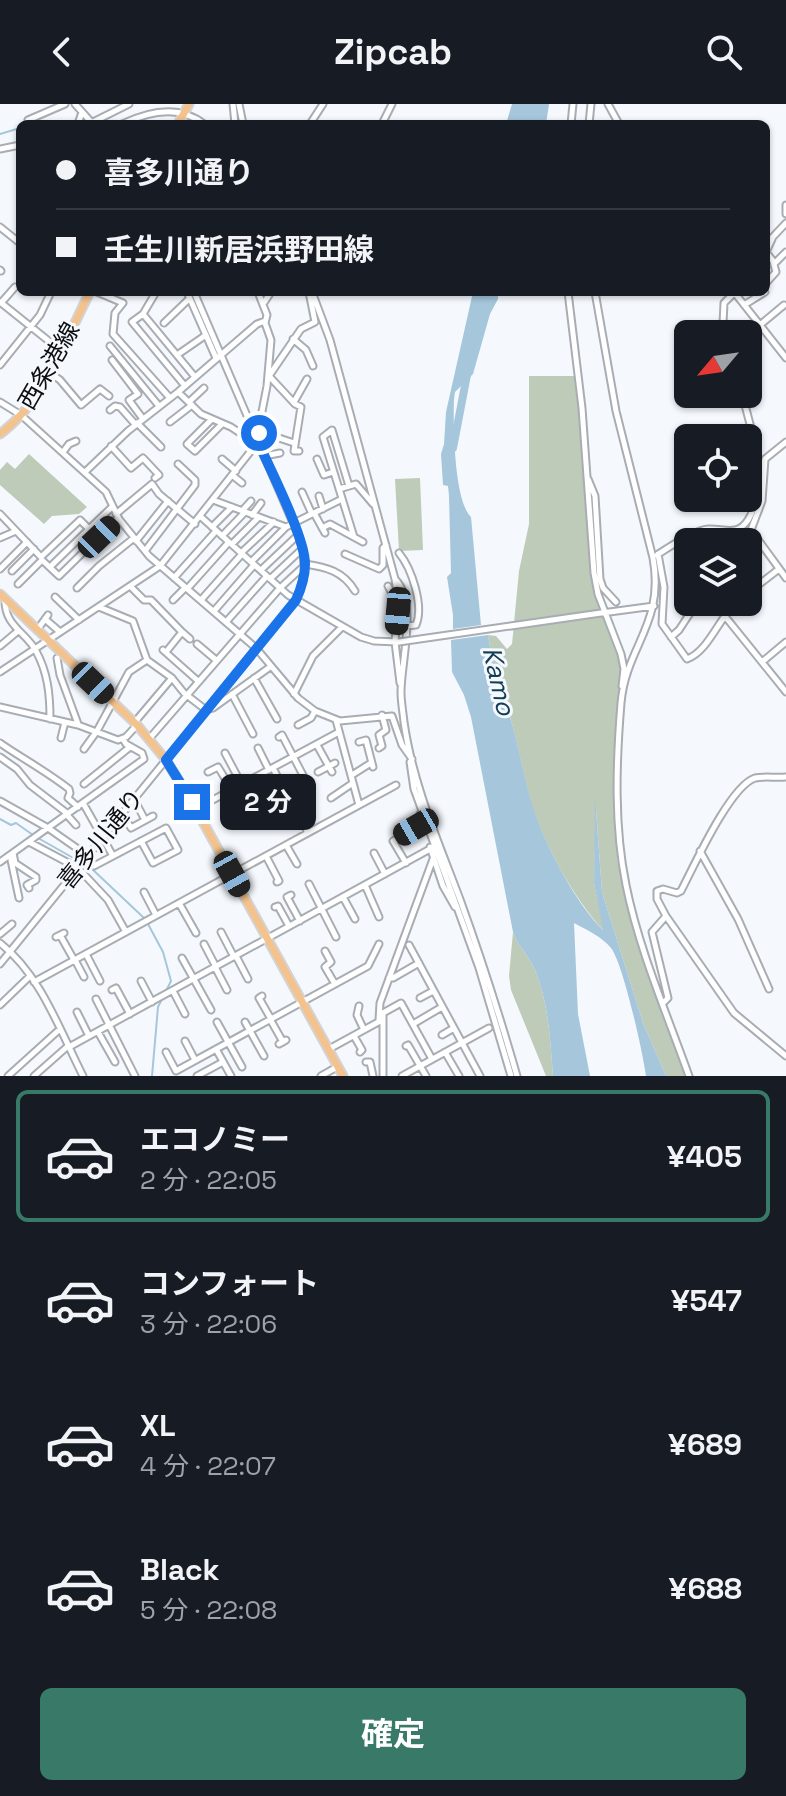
<!DOCTYPE html>
<html lang="ja">
<meta charset="utf-8">
<style>
body{margin:0;font-family:"Space Grotesk","Noto Sans JP",sans-serif;background:#20242c;color:#f1f3f6;height:100vh;display:flex;flex-direction:column;font-size:30px;white-space:nowrap}
*{box-sizing:border-box;margin:0}
p{font-size:26px;color:#9ea1a6}
.icon{flex:none;width:44px;height:44px;fill:none;stroke:currentColor;stroke-width:2;stroke-linecap:round;stroke-linejoin:round}
.map{position:relative;height:972px;overflow:hidden}
.panel{display:flex;flex-direction:column;background:#171b24;flex:1}
.panel>*{flex:none}
.top-card{position:absolute;left:16px;top:16px;width:754px;height:176px;border-radius:12px;box-shadow:0 2px 6px #0004;display:grid;align-content:center;height:176px;padding:0 40px;background:#171b24}
.needle{width:52px;rotate:241deg}
.tools{position:absolute;left:674px;top:216px;display:grid;gap:16px}
.tools a{display:grid;place-items:center;width:88px;height:88px;border-radius:12px;background:#171b24;box-shadow:0 2px 6px #0004;font-size:40px}
.end{position:absolute;width:36px;height:36px;margin:-18px;border:10px solid #1a73e8;background:#fff;box-shadow:0 0 0 4px #fff}
.from{border-radius:50%}
.bubble{position:absolute;height:56px;border-radius:12px;background:#171b24;box-shadow:0 2px 6px #0004;font-size:26px;font-weight:700;line-height:56px;text-align:center}
.car{position:absolute;width:24px;height:48px;margin:-24px -12px;border-radius:10px;box-shadow:0 0 6px 2px #0007;background:linear-gradient(#222 24%,#8ab4d8 0 40%,#222 0 76%,#8ab4d8 0 86%,#222 0)}
.top-card b{display:flex;align-items:center;gap:28px;height:76px;font-size:30px}
.top-card b+b{border-top:2px solid #363941}
.top-card i{width:20px;height:20px;background:#f1f3f6}
ul{padding:14px 0 0;list-style:none}
li{display:flex;align-items:center;gap:24px;height:132px;margin:0 16px 12px;padding:0 24px;border:4px solid transparent;border-radius:12px}
li div{flex:1}
li b{display:block;font-size:30px}
li em{font-style:normal;font-weight:700}
li.active{border-color:#387968}
li>.icon{width:72px;height:72px;stroke-width:1.5}
.button{display:flex;gap:16px;margin-top:auto;padding:16px 40px}
.button a{flex:1;height:92px;border-radius:12px;background:#387968;color:#fff;font-size:32px;font-weight:700;line-height:92px;text-align:center}
header{display:flex;justify-content:space-between;align-items:center;height:104px;padding:0 40px;background:#171b24;font-size:36px;font-weight:700}
.map>svg:first-child{display:block}
.green{fill:#becbb8}
.water{fill:#a5c6db}
.lines{fill:none;stroke-linecap:round;stroke-linejoin:round}
.stream{stroke:#a5c6db;stroke-width:2}
.river{stroke:#a5c6db;stroke-width:8}
.minor-casing{stroke:#a8adb3;stroke-width:9}
.major-casing{stroke:#d3d3d4;stroke-width:11}
.minor{stroke:#fff;stroke-width:5}
.major{stroke:#f4c28c;stroke-width:7}
.minor-bridge-casing{stroke:#a8adb3;stroke-width:9;stroke-linecap:butt}
.minor-bridge{stroke:#fff;stroke-width:5}
.route{stroke:#1a73e8;stroke-width:10}
.labels{text-anchor:middle;stroke-width:6;stroke-linejoin:round;paint-order:stroke}
.street-label{font-size:24px;fill:#0b0d0f;stroke:#f5f9fe}
.water-label{font-size:26px;font-style:italic;fill:#123e54;stroke:#f5f9fe}
</style>
<header><svg class="icon" aria-label="back" viewBox="0 0 24 24"><path d="M15 5l-7 7 7 7"/></svg>Zipcab<svg class="icon" aria-label="search" viewBox="0 0 24 24"><circle cx="10" cy="10" r="6"/><path d="M15 15l6 6"/></svg></header>
<div class="map">
<svg width="786" height="972" viewBox="0 0 786 972">
<rect width="100%" height="100%" fill="#f5f9fe"/>
<path class="green" d="M529,272h46l11,95 6,103 30,96 -8,84 -1,50 5,60 20,80 47,132h-19l-23,-53 -41,-131 -6,-82 -2,73 10,48c-29,-31 -58,-83 -71,-123 -9,-27 -13,-56 -21,-84 -9,-31 -19,-57 -24,-89l8,1 11,13 5,-5 7,-73 10,-47z
M29,350l58,53 -8,7 -27,2 -8,8 -44,-39v-15l7,-8 8,7z
M420,374l3,72 -24,1 -4,-72z
M513,828c5,14 16,24 22,38 14,34 15,70 18,106h-7l-35,-86 -2,-14z"/>
<path class="water" d="M512,0h37l-3,20h-40z
M473,188h25v7l-8,15 -17,60 -18,18 -1,7c-1,25 0,102 17,118l10,108 -28,4v-14l-6,-38 4,-4 -2,-77 -1,-10 -5,-1 -2,-31 3,-10 2,-32z
M488,531c5,32 15,58 24,89 8,27 12,56 21,83 11,36 43,97 70,123l-9,-47 1,-87 7,96 41,131 23,53h-20c-3,-23 -23,-113 -35,-128 -9,-11 -24,-18 -37,-25l4,91 12,62h-37c-3,-36 -4,-72 -18,-106 -6,-14 -17,-24 -22,-38l-42,-215 -7,-22 -12,-23 -1,-32z"/>
<g class="lines">
<path class="stream" d="M29,20h1
M0,30l20,-6
M0,715l11,6 5,-2 17,12
M38,734l53,30 53,50
M148,820l15,28 8,29 -5,10
M152,972l6,-69 5,-10"/>
<path class="river" d="M453,344l14,-73"/>
<defs>
<path id="minor" d="M75,0l17,19
M233,0l2,20
M239,0l4,20
M608,0l11,20
M28,16l37,-16
M91,19l38,-19
M78,20l3,-9
M122,20c27,-13 57,-20 82,0
M310,20l13,-20
M382,20l10,-20
M571,20l2,-20
M589,20l2,-20
M0,45l20,-4
M786,101v9
M0,123l20,16
M770,136l16,-17
M775,159l11,-11
M0,166l1,1
M766,179l10,-11 -3,-11 -7,-9 6,-13
M97,188l26,11 -8,10 -2,21 57,64
M187,188l29,66
M312,188l18,48 65,239 3,22 -3,41 5,41
M568,188l14,116 12,165 4,21 23,60 3,15 -2,17
M595,188l21,119 37,147c12,66 -27,88 -32,145 -5,61 -7,123 5,182 13,65 41,129 63,191
M734,188l52,66
M0,198l60,48
M1,199l14,-16
M263,200l8,-12
M744,201l21,-13
M143,210l13,-22
M164,219l25,-24
M760,221l24,-20
M727,230l-4,-11 1,-20 10,-10
M751,230l10,-8
M293,235l13,11 7,16
M110,242l49,60
M177,251l29,-20
M112,256l26,34 -9,6 14,19
M0,261l40,-50 11,-23
M49,268l11,8 21,25 19,-16 9,7
M185,282l-53,-64 11,-8 52,63
M178,288l23,22 30,13 24,16
M742,290l12,45 4,34
M0,298l21,13 85,77 13,27 30,37 107,92 42,50 17,13 25,10 52,-5 10,29 10,14
M189,298l15,-14
M294,298l13,-23
M110,306l5,-4 5,1 15,17
M212,315l-25,25 8,7 27,-27
M170,318l22,-17
M137,319l24,24
M257,333l10,-51 4,-46 -6,-17 2,-8 -9,-23
M786,338l-21,17 -3,42 -11,29 35,48
M259,340l20,-6 15,5
M111,342l20,22 12,-10 16,17 -4,3
M299,347h-5l7,-44 -6,-3 -26,-28 32,-47 14,-7 -6,-30
M63,348l6,-8 7,-3
M264,352l16,-3
M222,355l14,12
M317,355l7,16 9,-3
M85,368l43,-41 50,-39 79,-68 8,-3
M232,371l10,8
M588,375l7,17 5,83 3,9 13,14
M349,382l-17,-56 -9,7 31,100
M339,385l17,-5 17,20
M302,388l10,22
M319,392l4,13
M213,396l73,27 56,-28
M242,407l9,-10
M314,409l11,20
M0,410l41,43 39,-37 9,9 23,-22
M116,410l36,-30 7,10 36,30
M252,411l9,-12
M200,412l88,79 73,42 13,4 24,1
M212,423l20,-20
M322,424l8,-4 33,18
M222,432l23,-24
M0,434l16,-7
M136,437l32,-40
M232,440l27,-27
M145,447l50,-66v-5l-17,-16
M241,449l33,-31
M399,449c13,16 25,53 17,72l-10,1
M345,450l34,15 4,-4v-17l3,-3
M658,450l6,33 -2,37 25,35c22,-8 32,-42 50,-57
M657,451c12,-8 37,-25 51,-26 16,-1 29,8 40,-9 12,-18 6,-44 17,-61
M42,456l17,16 59,-58
M251,458l35,-35
M305,460c21,3 38,7 50,27
M50,463l39,-38
M0,465l27,-27
M261,466l37,-35
M12,467l22,-22
M174,474l42,-47
M270,475l33,-31
M395,475c23,23 6,83 6,113 0,10 2,20 3,30 9,63 35,121 57,180 21,58 39,115 56,174
M18,480l24,-24
M130,482l14,14h7l31,32 -16,20
M388,482l10,19 -8,12v6
M77,484l22,-22 35,-28
M187,485l42,-47
M748,489l31,-24
M55,493l24,23
M5,495c-1,27 21,33 31,52 12,22 14,44 14,68
M173,496l12,-12
M201,496l41,-46
M99,503l34,14 14,39 25,18 12,15 22,17 7,-2 57,-41
M214,507l40,-46
M602,509l52,-7
M724,511l62,77
M45,515l15,13
M226,518l41,-46
M37,526l11,-15
M182,528l8,7
M671,533l8,-7 17,-26 4,-2 3,2
M197,540l19,16
M0,542l18,-15
M163,546l35,31
M57,554l3,17 18,49
M762,558l24,-20
M0,568l160,-106 98,-124
M254,574l23,41
M232,590l21,40
M294,590l19,-38 29,-29
M0,603l78,18 40,15 8,-3 11,-12
M336,616l23,85
M134,619l38,-45
M298,621l13,-7 4,-7
M279,633l3,-2 24,46
M61,634l4,-16
M149,635l131,-151 24,-22
M359,638l7,-2 7,27
M0,639c23,16 46,28 69,46l1,4 -2,5 10,9
M317,641l15,27
M258,644l11,22
M379,644l3,-2 -3,-11 7,-5 -4,-15
M84,645l13,-18 32,-59 18,-12
M225,649l17,32
M0,653l17,12 13,16 38,29
M410,658l4,27 65,179 32,108
M273,664l12,23
M208,668l10,-5 14,23
M318,668l17,-9
M352,671l19,-12
M252,676l11,20 -2,2
M84,680l46,-37
M331,694l22,-15
M134,695l11,21
M0,697l48,27 40,28
M83,699l30,53
M295,704l13,25
M196,705l143,-77
M122,709l9,15 22,-12
M67,711l9,10
M29,738l49,26 30,32 18,32
M286,741l11,19
M430,743l13,39 12,21
M700,747l38,68 31,70
M13,749l2,10 21,14v3l-9,5 2,3
M374,749l11,21
M266,752l13,25 -2,1
M11,756l8,38
M0,758l144,-103 -2,-6 -16,-9 -3,-5
M406,759l-13,-22 27,-16v-11
M94,762l72,-38 12,22 -25,13 -12,-22
M309,780l27,53
M365,781l14,32
M144,788l12,23
M291,791l-4,2 13,24
M343,793l12,22
M179,799l17,30
M275,803l3,-1 11,20
M666,812l-9,-17v-8l6,-2 14,4 4,-2c13,-25 49,-105 74,-113 9,-2 21,0 31,-1
M221,828l13,25
M0,830l12,-10
M60,831l14,25
M56,833l8,-4
M0,839c41,32 60,88 83,133
M204,840l12,23
M409,841l71,131
M325,847l6,11 -6,5 10,17
M86,850l14,27
M236,852l12,23
M182,854l29,52
M75,856l9,17
M0,860l296,-364c10,-22 10,-41 3,-63l-105,-245
M215,863l12,23
M389,874h4l26,-15
M141,877l11,21
M34,878l362,-197
M112,886l4,-2 14,26
M173,887l12,23
M262,892l-3,2 12,21
M420,894l13,-7
M96,895l39,77
M663,899l5,-5 -16,-66 14,-16 68,97 52,43
M0,901l30,-29
M359,902l-2,9 7,15
M77,908l12,24
M270,915l13,23
M379,916l1,-17 53,-144
M217,918l25,45
M245,918l19,34
M413,920l29,-17
M98,928l17,30
M442,931l12,-7
M354,932l8,14 -2,2
M185,937l10,19
M279,940l7,-4
M406,942l2,-1 18,31
M69,943l361,-198
M216,945l15,27
M329,945l53,-29
M166,948l10,19 192,-105 11,-22
M445,948l14,24
M366,958h4l3,14
M8,972l52,-47
M34,972l34,-30
M197,972l26,-14
M321,972l16,-9
M383,972v-63l18,-10 31,56
M402,972l87,-48"/>
<path id="major" d="M178,20l11,-20
M0,330c45,-33 65,-94 90,-142
M0,490l137,131 29,35 26,42 151,274"/>
</defs>
<use href="#minor" class="minor-casing"/>
<use href="#major" class="major-casing"/>
<use href="#minor" class="minor"/>
<use href="#major" class="major"/>
<defs>
<path id="minor-bridge" d="M399,538l202,-29"/>
</defs>
<use href="#minor-bridge" class="minor-bridge-casing"/>
<use href="#minor-bridge" class="minor-bridge"/>
</g>
<g class="lines">
<path class="route" d="M192,698l-26,-42 130,-160c5,-11 9,-24 9,-36 0,-27 -35,-95 -47,-122l1,-9"/>
</g>
<g class="labels">
<g class="street-label">
<text transform="translate(49 262) rotate(-60)" y="8">西条港線</text>
<text transform="translate(101 735) rotate(-51)" y="8">喜多川通り</text>
</g>
<g class="water-label">
<text transform="translate(499 577) rotate(77)" y="9">Kamo</text>
</g>
</g>
</svg>
<div class="tools">
<a><svg class="needle" viewBox="-14 -14 28 28"><path d="M0-13l5 13h-10z" fill="#e53935"/><path d="M0 13l5-13h-10z" fill="#9ea1a6"/></svg></a>
<a><svg class="icon" aria-label="locate" viewBox="0 0 24 24"><circle cx="12" cy="12" r="6"/><path d="M12 2v4M12 18v4M2 12h4M18 12h4"/></svg></a>
<a><svg class="icon" aria-label="layers" viewBox="0 0 24 24"><path d="M12 4l9 5-9 5-9-5zM3 14l9 5 9-5"/></svg></a>
</div>
<i class="end from" style="left:259px;top:329px"></i>
<i class="end" style="left:192px;top:698px"></i>
<div class="bubble" style="left:220px;top:670px;width:96px">2 分</div>
<i class="car" style="left:99px;top:433px;rotate:46deg"></i>
<i class="car" style="left:398px;top:507px;rotate:185deg"></i>
<i class="car" style="left:93px;top:579px;rotate:134deg"></i>
<i class="car" style="left:416px;top:723px;rotate:240deg"></i>
<i class="car" style="left:232px;top:770px;rotate:151deg"></i>
<div class="top-card">
<b><i class="from"></i>喜多川通り</b>
<b><i></i>壬生川新居浜野田線</b>
</div>
</div>
<section class="panel">
<ul>
<li class="active"><svg class="icon" aria-label="car" viewBox="0 0 24 24"><path d="M5 17H2v-5l4-1 3-4h7l3 4 3 1v5h-3M9 17h6M6 11h13"/><circle cx="7" cy="17" r="2"/><circle cx="17" cy="17" r="2"/></svg><div><b>エコノミー</b><p>2 分 · 22:05</p></div><em>¥405</em></li>
<li><svg class="icon" aria-label="car" viewBox="0 0 24 24"><path d="M5 17H2v-5l4-1 3-4h7l3 4 3 1v5h-3M9 17h6M6 11h13"/><circle cx="7" cy="17" r="2"/><circle cx="17" cy="17" r="2"/></svg><div><b>コンフォート</b><p>3 分 · 22:06</p></div><em>¥547</em></li>
<li><svg class="icon" aria-label="car" viewBox="0 0 24 24"><path d="M5 17H2v-5l4-1 3-4h7l3 4 3 1v5h-3M9 17h6M6 11h13"/><circle cx="7" cy="17" r="2"/><circle cx="17" cy="17" r="2"/></svg><div><b>XL</b><p>4 分 · 22:07</p></div><em>¥689</em></li>
<li><svg class="icon" aria-label="car" viewBox="0 0 24 24"><path d="M5 17H2v-5l4-1 3-4h7l3 4 3 1v5h-3M9 17h6M6 11h13"/><circle cx="7" cy="17" r="2"/><circle cx="17" cy="17" r="2"/></svg><div><b>Black</b><p>5 分 · 22:08</p></div><em>¥688</em></li>
</ul>
<div class="button"><a>確定</a></div>
</section>
